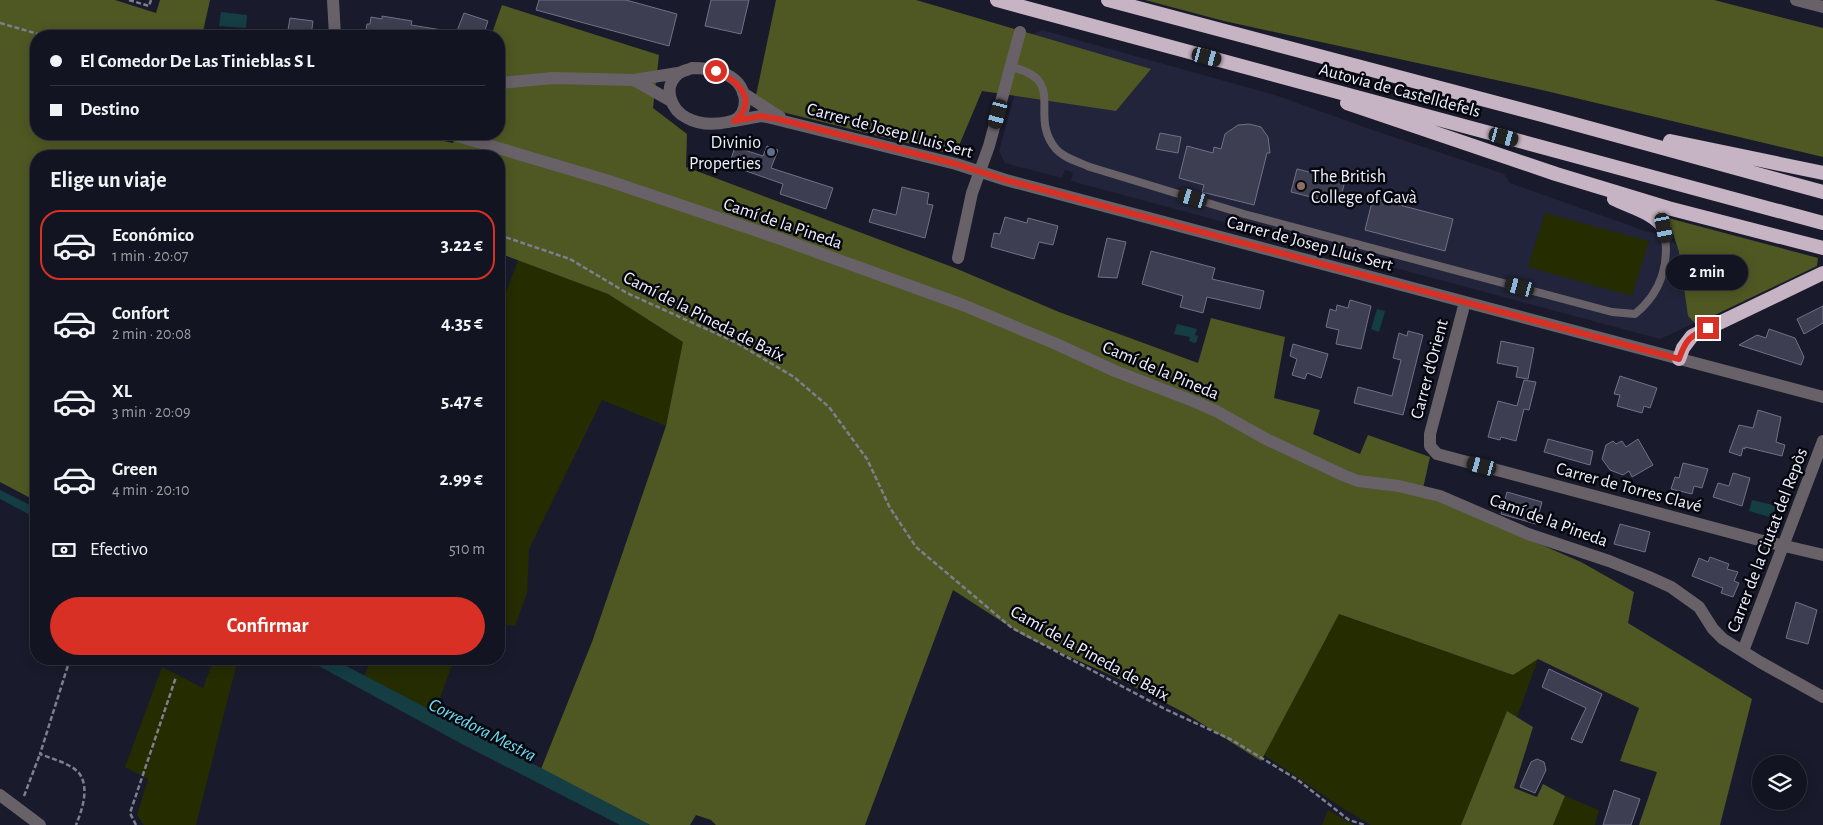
<!DOCTYPE html>
<html lang="es">
<meta charset="utf-8">
<style>
body{margin:0;font-family:"Alegreya Sans",sans-serif;background:#20212e;color:#f1f3f6;height:100vh;display:flex;flex-direction:column;font-size:19px;white-space:nowrap}
*{box-sizing:border-box;margin:0}
p{font-size:16px;color:#9d9ea5}
.icon{flex:none;width:28px;height:28px;fill:none;stroke:currentColor;stroke-width:2;stroke-linecap:round;stroke-linejoin:round}
.map{position:relative;flex:1;overflow:hidden}
.panel{position:absolute;left:30px;top:150px;width:475px;height:515px;display:flex;flex-direction:column;background:#131421;border-radius:20px;box-shadow:0 2px 12px #0003,0 0 0 1px #32333f}
.panel>*{flex:none}
.top-card{position:absolute;left:30px;top:30px;width:475px;height:110px;border-radius:20px;box-shadow:0 2px 12px #0003,0 0 0 1px #32333f;display:grid;align-content:center;height:110px;padding:0 20px;background:#131421}
.fabs{position:absolute;left:1752px;top:755px;display:grid;gap:10px}
.fabs a{display:grid;place-items:center;width:55px;height:55px;border-radius:50%;background:#131421;box-shadow:0 2px 12px #0003,0 0 0 1px #32333f;font-size:25px}
.end{position:absolute;width:22px;height:22px;margin:-11px;border:6px solid #d93025;background:#fff;box-shadow:0 0 0 2px #fff}
.from{border-radius:50%}
.bubble{position:absolute;height:35px;border-radius:18px;background:#131421;box-shadow:0 2px 12px #0003,0 0 0 1px #32333f;font-size:16px;font-weight:700;line-height:35px;text-align:center}
.car{position:absolute;width:15px;height:30px;margin:-15px -8px;border-radius:6px;box-shadow:0 0 4px 1px #0007;background:linear-gradient(#222 24%,#8ab4d8 0 40%,#222 0 76%,#8ab4d8 0 86%,#222 0)}
.top-card b{display:flex;align-items:center;gap:18px;height:48px;font-size:19px}
.top-card b+b{border-top:1px solid #32333f}
.top-card i{width:12px;height:12px;background:#f1f3f6}
ul{padding:0;list-style:none}
li{display:flex;align-items:center;gap:15px;height:70px;margin:0 10px 8px;padding:0 10px;border:2px solid transparent;border-radius:20px}
li div{flex:1}
li b{display:block;font-size:19px}
li em{font-style:normal;font-weight:700}
li.on{border-color:#d93025}
li>.icon{width:45px;height:45px;stroke-width:1.5}
h2{padding:0 20px;font-size:22px;line-height:60px}
.pay{display:flex;align-items:center;gap:12px;height:55px;padding:0 20px;font-size:19px}
.pay p{margin-inline-start:auto}
.action{display:flex;gap:10px;margin-top:auto;padding:10px 20px}
.action a{flex:1;height:58px;border-radius:30px;background:#d93025;color:#fff;font-size:20px;font-weight:700;line-height:58px;text-align:center}
.map>svg:first-child{display:block}
.built{fill:#22243b}
.green{fill:#252c00}
.forest{fill:#4f5823}
.water{fill:#143d44}
.building{fill:#3e3e52;stroke:#707186}
.lines{fill:none;stroke-linecap:round;stroke-linejoin:round}
.path{stroke:#7d7f8e;stroke-width:2.5;stroke-dasharray:5 2.5;stroke-linecap:butt}
.service{stroke:#696168;stroke-width:8}
.minor{stroke:#696168;stroke-width:12}
.tertiary{stroke:#696168;stroke-width:12}
.trunk{stroke:#c6b3c3;stroke-width:14}
.route{stroke:#d93025;stroke-width:6}
.service-dot{fill:#5c6f8a;stroke:#06070e;stroke-width:2}
.education-dot{fill:#8d6e63;stroke:#06070e;stroke-width:2}
.labels{text-anchor:middle;stroke-width:5;stroke-linejoin:round;paint-order:stroke}
.street-label{font-size:18px;fill:#edeffb;stroke:#06070e}
.poi-label{font-size:18px;fill:#edeffb;stroke:#06070e;text-anchor:end}
.water-label{font-size:19px;font-style:italic;fill:#69dcf0;stroke:#06070e}
</style>
<div class="map">
<svg width="1823" height="825" viewBox="0 0 1823 825">
<rect width="100%" height="100%" fill="#191b2c"/>
<path class="built" d="M1042,30l233,65 92,33 137,46 6,9 135,48 24,6 51,61 5,11 -65,30 -589,-158 2,-9 -8,-2 -3,8 -57,-15 -6,-12 32,-116z"/>
<path class="green" d="M1545,213l104,28 -17,55 -104,-29z
M518,260l90,34 76,48 -18,84 -64,-26 -73,149 -2,44 -12,33 -16,-2v-312z
M1338,614l175,61 25,-16 -21,58 -10,-6 -46,114h-90l-27,-16 -80,-54z
M214,659h24l-42,166h-52l-7,-10 11,-36 -23,-12 37,-100 41,21z
M371,659h83l-19,54 -71,-37z
M1565,796l34,14 -4,15h-42z
M1328,810l26,15h-32z"/>
<path class="forest" d="M0,0h115l41,13 4,-13h50l-8,36h-166v98h375l42,9 3,-9h43v-98h-8l11,-31 157,50 -6,53 34,26 -1,33 269,101 104,44 139,51 13,-45 74,19 -11,61 46,12 -7,24 47,20 8,-19 62,22 -8,36 159,69 53,30 -6,31 124,76 -32,126h-81l18,-53 -37,-11 19,-53 -101,-49 -25,16 -174,-61 -78,147 -76,-48 -68,-35 -93,-42 -71,-46 -88,235h-149l-5,-5 -15,-5 -6,10h-40l-109,-56 51,-127 74,-216 17,-84 -75,-48 -109,-41v-97h-463v345l-36,-19z
M776,0h140l235,69 -35,42 -134,-20 -27,64 -201,-50z
M1145,0h569l109,28v129l-281,-67 -318,-69z
M1668,218l150,40 -1,8 -121,58 -8,-8 -9,-64z
M1507,711l26,16 -19,61 23,9 6,-13 22,12 -12,29h-92z"/>
<path class="water" d="M221,12l26,3 -1,13 -27,-2z
M1377,309l8,2 -6,21 -8,-3z
M1177,324l20,5 -2,6 3,1 -1,5 -2,2 -6,-2 1,-4 -16,-3z
M0,490l36,18v10l-36,-19z
M1752,500l21,5 1,-2h2l-3,15 -24,-7z
M306,659h27l317,166h-30l-160,-82z"/>
<path class="building" d="M539,0h87l51,14 -8,32 -133,-36z
M711,0h38l-8,34 -36,-8z
M464,13l24,8 -5,15h-28z
M382,16l30,5 -1,4 31,5 -1,6h-76l2,-12h3l1,-7 11,2z
M290,18l23,3 -2,15h-24z
M1249,124l12,3 7,10 2,16h-3l-13,52 -52,-13 2,-7 -25,-7 8,-32 26,7 1,-6 7,2 4,-15 13,-9z
M1160,133l21,4 -3,16 -22,-4z
M767,146l11,4 -7,18 62,20 -7,21 -46,-15 3,-10 -54,-19 6,-18 28,9z
M1297,169l48,12 -6,23 -48,-12z
M902,187l27,6 -2,11 6,1 -8,33 -56,-16 4,-13 23,6z
M1373,198l80,21 -8,32 -80,-21z
M1005,217l22,6 1,-5 30,8 -5,19 -14,-3 -5,17 -43,-12 3,-14 6,1z
M1107,238l19,4 -9,36 -19,-1z
M1151,251l64,17 -3,11 52,12 -4,18 -53,-12 -4,16 -23,-6 3,-11 -41,-12z
M1350,300l21,6 -10,43 -25,-5 3,-14 -13,-3 4,-18 6,2 1,-6 11,3z
M1823,306v17l-19,11 -7,-15z
M1769,329l26,9 9,19 -3,8 -62,-20 18,-10 9,3z
M1408,331l15,4 -20,80 -49,-12 4,-16 34,9 9,-36 -8,-2 6,-25 8,3z
M1501,341l33,7 -6,31 -12,-2 2,-10 -21,-4z
M1293,344l35,10 -7,24 -14,-5 -2,6 -13,-4 5,-16 -7,-3z
M1620,376l37,12 -7,20 -6,-2 -2,7 -25,-7 3,-11 -6,-1z
M1524,380l12,2 -7,28 -5,-1 -8,32 -15,-4 -1,3 -12,-3 10,-36 19,5z
M1758,410l23,7 -5,25 9,3 -3,11 -37,-9v2l-2,-1 -2,8 -12,-4 10,-27 14,3z
M1548,439l45,12 -3,14 -46,-13z
M1638,439l15,26 -21,12 -3,-6 -6,4 -13,-5 -8,-11 4,-14 7,-4 3,3 6,-3 4,6z
M1683,463l25,6 -6,19 -8,-2 -2,8 -21,-5 4,-12 4,1z
M1733,473l17,5 -8,28 -29,-9 5,-14 11,3z
M1507,492l35,10 -6,22 -35,-10z
M1620,524l30,8 -5,20 -31,-8z
M1710,557l19,7 -2,5 11,3 -4,9 5,2 -6,14 -12,-4 2,-5 -31,-12 7,-18 9,4z
M1796,602l21,8 -9,34 -22,-6z
M1549,669l53,25 -20,49 -11,-4 15,-31 -44,-21z
M1537,759l7,3 2,8 -11,23 -15,-6 11,-25z
M1614,790l26,9 -9,26h-28z"/>
<g class="lines">
<path class="path" d="M129,0l20,6 2,-6
M0,23l45,13
M499,235l71,24 57,34 110,50 57,34 35,30 38,52 23,49 26,39 96,81 153,81 65,30 68,41 51,40 16,5
M70,659l-30,95c12,5 30,9 39,19 11,15 3,37 -3,52
M24,796l16,-42
M136,825l-6,-12 46,-136"/>
<path class="service" d="M1011,67c58,13 16,48 45,82 8,9 23,13 34,18l154,47 368,98 23,2c28,-23 35,-52 29,-86"/>
<path class="minor" d="M333,0l2,36
M692,68c15,0 35,3 46,15 11,14 9,36 -10,39 -14,3 -28,3 -41,-4 -16,-8 -25,-31 -9,-44 3,-3 10,-4 14,-6z
M634,80l37,21
M499,83l54,-5 81,2 44,-7
M743,93l37,24
M734,121l27,-5 6,1 189,47 50,16 817,217
M451,134l158,47 166,56 188,68 91,38 61,28 78,30 23,10 50,28 79,37 13,5 41,5 41,10 88,38 81,27 40,16 22,10 28,20 14,22 10,10 37,23 63,35
M958,258l14,-65 17,-47 31,-114
M1465,302l-35,132v12l7,8 322,86 64,15
M1743,651l80,-210
M0,795l40,30"/>
<path class="tertiary" d="M1796,0l27,7"/>
<path class="trunk" d="M997,0l826,223
M1108,0l434,115 281,77
M1347,103l209,71 112,34 155,40
M1670,141l153,32
M1614,199c17,8 38,13 50,29
M1679,359l4,-11 9,-12 131,-63"/>
</g>
<g class="lines">
<path class="route" d="M716,71c23,10 43,30 18,50l27,-5 17,3 178,45 50,16 673,179c7,-20 11,-23 29,-31"/>
</g>
<circle class="service-dot" cx="771" cy="152" r="5"/>
<circle class="education-dot" cx="1301" cy="186" r="5"/>
<g class="labels">
<g class="street-label">
<text transform="translate(1400 90) rotate(15)" y="6">Autovia de Castelldefels</text>
<text transform="translate(890 130) rotate(15)" y="6">Carrer de Josep Lluis Sert</text>
<text transform="translate(783 223) rotate(19)" y="6">Camí de la Pineda</text>
<text transform="translate(1310 243) rotate(15)" y="6">Carrer de Josep Lluis Sert</text>
<text transform="translate(704 316) rotate(27)" y="6">Camí de la Pineda de Baíx</text>
<text transform="translate(1429 369) rotate(-75)" y="6">Carrer d'Orient</text>
<text transform="translate(1161 370) rotate(23)" y="6">Camí de la Pineda</text>
<text transform="translate(1629 487) rotate(15)" y="6">Carrer de Torres Clavé</text>
<text transform="translate(1549 520) rotate(20)" y="6">Camí de la Pineda</text>
<text transform="translate(1767 540) rotate(-69)" y="6">Carrer de la Ciutat del Repòs</text>
<text transform="translate(1090 653) rotate(29)" y="6">Camí de la Pineda de Baíx</text>
</g>
<g class="poi-label">
<text x="761" y="148">Divinio<tspan x="761" dy="21">Properties</tspan></text>
<text x="1311" y="182" text-anchor="start">The British<tspan x="1311" dy="21">College of Gavà</tspan></text>
</g>
<g class="water-label">
<text transform="translate(483 729) rotate(27)" y="7">Corredora Mestra</text>
</g>
</g>
</svg>
<div class="fabs">
<a><svg class="icon" aria-label="layers" viewBox="0 0 24 24"><path d="M12 4l9 5-9 5-9-5zM3 14l9 5 9-5"/></svg></a>
</div>
<i class="end from" style="left:716px;top:71px"></i>
<i class="end" style="left:1708px;top:328px"></i>
<div class="bubble" style="left:1666px;top:255px;width:82px">2 min</div>
<i class="car" style="left:1207px;top:57px;rotate:105deg"></i>
<i class="car" style="left:998px;top:114px;rotate:195deg"></i>
<i class="car" style="left:1504px;top:137px;rotate:105deg"></i>
<i class="car" style="left:1193px;top:198px;rotate:287deg"></i>
<i class="car" style="left:1664px;top:228px;rotate:169deg"></i>
<i class="car" style="left:1520px;top:287px;rotate:285deg"></i>
<i class="car" style="left:1482px;top:466px;rotate:285deg"></i>
<div class="top-card">
<b><i class="from"></i>El Comedor De Las Tinieblas S L</b>
<b><i></i>Destino</b>
</div>
<section class="panel">
<h2>Elige un viaje</h2>
<ul>
<li class="on"><svg class="icon" aria-label="car" viewBox="0 0 24 24"><path d="M5 17H2v-5l4-1 3-4h7l3 4 3 1v5h-3M9 17h6M6 11h13"/><circle cx="7" cy="17" r="2"/><circle cx="17" cy="17" r="2"/></svg><div><b>Económico</b><p>1 min · 20:07</p></div><em>3.22 €</em></li>
<li><svg class="icon" aria-label="car" viewBox="0 0 24 24"><path d="M5 17H2v-5l4-1 3-4h7l3 4 3 1v5h-3M9 17h6M6 11h13"/><circle cx="7" cy="17" r="2"/><circle cx="17" cy="17" r="2"/></svg><div><b>Confort</b><p>2 min · 20:08</p></div><em>4.35 €</em></li>
<li><svg class="icon" aria-label="car" viewBox="0 0 24 24"><path d="M5 17H2v-5l4-1 3-4h7l3 4 3 1v5h-3M9 17h6M6 11h13"/><circle cx="7" cy="17" r="2"/><circle cx="17" cy="17" r="2"/></svg><div><b>XL</b><p>3 min · 20:09</p></div><em>5.47 €</em></li>
<li><svg class="icon" aria-label="car" viewBox="0 0 24 24"><path d="M5 17H2v-5l4-1 3-4h7l3 4 3 1v5h-3M9 17h6M6 11h13"/><circle cx="7" cy="17" r="2"/><circle cx="17" cy="17" r="2"/></svg><div><b>Green</b><p>4 min · 20:10</p></div><em>2.99 €</em></li>
</ul>
<div class="pay"><svg class="icon" aria-label="cash" viewBox="0 0 24 24"><path d="M3 7h18v10H3z"/><circle cx="12" cy="12" r="2"/></svg>Efectivo<p>510 m</p></div>
<div class="action"><a>Confirmar</a></div>
</section>
</div>
